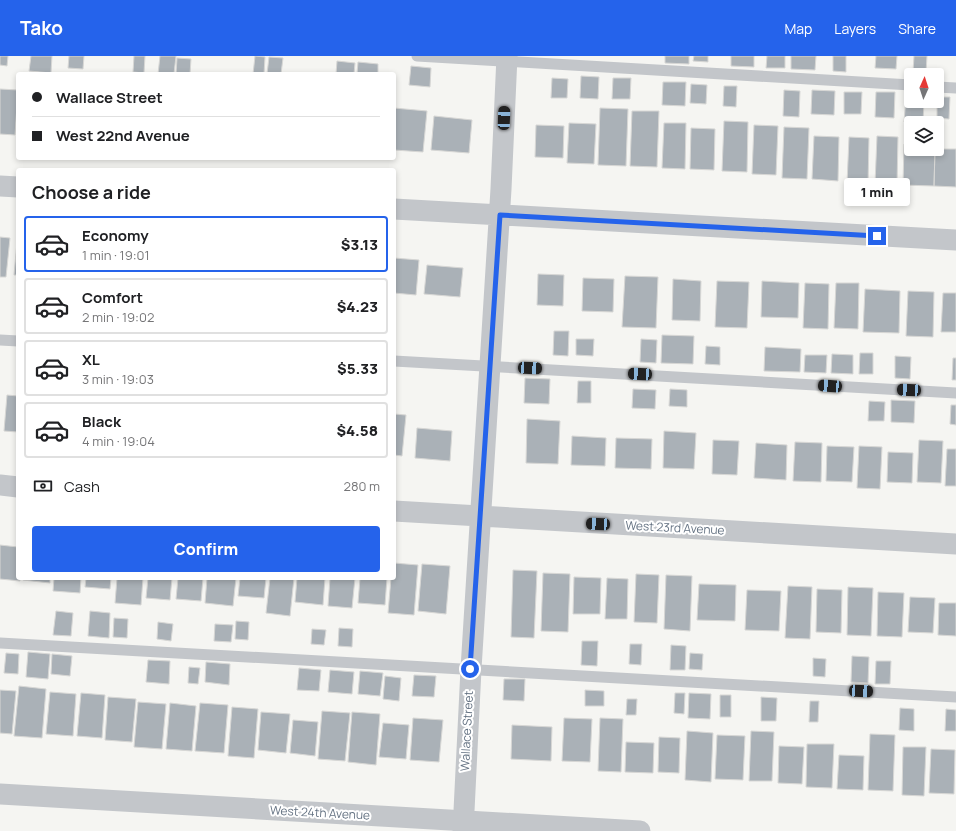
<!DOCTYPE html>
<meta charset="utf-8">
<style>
body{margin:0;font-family:Manrope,sans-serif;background:#f2f2f2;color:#202124;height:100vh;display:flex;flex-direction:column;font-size:15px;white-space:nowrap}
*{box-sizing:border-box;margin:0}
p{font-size:13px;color:#757577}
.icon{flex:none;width:22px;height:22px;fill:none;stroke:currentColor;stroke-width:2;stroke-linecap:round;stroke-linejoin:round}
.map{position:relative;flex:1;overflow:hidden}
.drawer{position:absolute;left:16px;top:112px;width:380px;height:412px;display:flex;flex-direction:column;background:#fff;border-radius:4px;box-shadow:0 2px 6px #0003}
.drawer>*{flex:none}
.top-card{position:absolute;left:16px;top:16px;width:380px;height:88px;border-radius:4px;box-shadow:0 2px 6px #0003;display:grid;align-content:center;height:88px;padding:0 16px;background:#fff}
.needle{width:26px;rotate:3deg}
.controls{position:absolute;left:904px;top:12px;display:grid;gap:8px}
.controls a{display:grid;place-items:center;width:40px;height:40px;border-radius:4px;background:#fff;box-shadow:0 2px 6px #0003;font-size:20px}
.end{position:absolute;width:18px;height:18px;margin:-9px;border:5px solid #2563eb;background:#fff;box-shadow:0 0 0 2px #fff}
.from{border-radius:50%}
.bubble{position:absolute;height:28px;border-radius:4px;background:#fff;box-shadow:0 2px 6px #0003;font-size:13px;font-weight:800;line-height:28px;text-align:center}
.car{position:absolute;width:12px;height:24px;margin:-12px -6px;border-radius:5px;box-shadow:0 0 3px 1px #0007;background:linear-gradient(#222 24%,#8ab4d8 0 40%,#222 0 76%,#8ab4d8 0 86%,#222 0)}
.top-card b{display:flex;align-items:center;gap:14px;height:38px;font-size:15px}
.top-card b+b{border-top:1px solid #e0e0e0}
.top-card i{width:10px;height:10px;background:#202124}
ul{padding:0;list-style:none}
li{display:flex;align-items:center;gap:12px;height:56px;margin:0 8px 6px;padding:0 8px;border:2px solid #e0e0e0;border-radius:4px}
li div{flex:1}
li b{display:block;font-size:15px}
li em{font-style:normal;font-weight:800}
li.selected{border-color:#2563eb}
li>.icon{width:36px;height:36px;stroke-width:1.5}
h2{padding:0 16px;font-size:18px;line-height:48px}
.pay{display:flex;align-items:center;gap:10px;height:44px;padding:0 16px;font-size:15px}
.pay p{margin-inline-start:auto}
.primary-button{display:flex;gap:8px;margin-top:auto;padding:8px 16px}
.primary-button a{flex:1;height:46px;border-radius:4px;background:#2563eb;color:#fff;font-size:16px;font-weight:800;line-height:46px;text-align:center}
header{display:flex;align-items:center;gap:24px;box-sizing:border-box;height:56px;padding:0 20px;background:#2563eb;color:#fff}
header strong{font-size:19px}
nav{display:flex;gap:22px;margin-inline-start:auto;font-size:14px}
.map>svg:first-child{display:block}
.building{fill:#aab1b7;stroke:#d7d7d5}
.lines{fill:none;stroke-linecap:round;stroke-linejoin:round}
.lane{stroke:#c3c6ca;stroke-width:11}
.street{stroke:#c3c6ca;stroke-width:21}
.route{stroke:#2563eb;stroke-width:5}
.labels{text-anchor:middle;stroke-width:4;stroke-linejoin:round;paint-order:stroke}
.street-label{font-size:12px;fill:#657383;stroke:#fff}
</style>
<header>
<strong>Tako</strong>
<nav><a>Map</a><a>Layers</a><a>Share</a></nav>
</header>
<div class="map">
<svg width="956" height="775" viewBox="0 0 956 775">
<rect width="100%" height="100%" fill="#f5f5f2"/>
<path class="building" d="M0,0h8l-1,10 -7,-1z
M31,0h21l-1,17 -22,-2z
M69,0h15l-1,13 -15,-1z
M134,0h11l-1,17 -11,-1z
M160,0h16l-2,18h-16z
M255,0l10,1 -1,17h-11z
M665,0h24v8l-24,-1z
M694,0h14v6l-15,-1z
M731,0h23v11l-23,-1z
M767,0h18v12h-19z
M791,0h25l-1,14 -24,-1z
M833,0h13v16l-13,-1z
M876,0h21l-1,13 -21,-1z
M914,0h13l-1,17 -13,-1z
M269,1l14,1 -2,16h-14z
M177,2l14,1 -1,15h-14z
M337,5l18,2 -1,11h-18z
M358,6l20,2v10h-21z
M411,10l20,2 -1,19 -21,-2z
M581,20l18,1 -1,22 -18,-1z
M552,22l16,1 -1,19h-16z
M613,22h18l-1,21h-18z
M663,26h23l-1,24 -23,-1z
M691,28l16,1 -1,19 -16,-1z
M724,30h13l-1,21 -13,-1z
M0,33l18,1 -3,45 -15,-1z
M784,34l16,1 -1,26 -16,-1z
M812,34l23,1 -1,24 -23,-1z
M844,36h18l-1,22h-17z
M876,36h19l-1,26 -19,-1z
M906,41h5v4h13l-1,22 -19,-1z
M937,41h13l-1,22 -12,-1z
M394,52l33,3 -4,41 -29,-2z
M600,52l28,1 -2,57 -28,-1z
M632,55h27l-2,56 -27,-1z
M434,60l38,4 -3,33 -38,-3z
M724,65l24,1 -1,50 -25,-1z
M569,67l27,1 -2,40 -27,-1z
M664,67h22l-1,46 -23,-1z
M536,69l28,1 -1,32 -28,-1z
M754,69l24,1 -2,49 -24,-1z
M784,71l25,1 -2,51 -25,-1z
M691,72l24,1 -1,41 -24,-1z
M814,80l25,1 -1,44 -26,-2z
M877,80l21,1 -1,48 -22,-1z
M849,81l20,1 -1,47 -21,-1z
M904,88l7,1v4h24l-1,37 -31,-1z
M935,93h21v38l-22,-1z
M0,181l10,1 -4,39h-6z
M17,186h1v33h-4z
M394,202l25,2 -3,35 -22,-2z
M427,209l36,3 -3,29 -36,-3z
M538,218l26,1 -1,31 -26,-1z
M625,220l33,1 -2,51 -34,-1z
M583,222l31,1 -1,33 -31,-1z
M673,223l28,2 -1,40 -28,-1z
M717,225l32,1 -2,46 -32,-1z
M762,225l37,2 -1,35 -37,-1z
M805,227l24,1 -1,45 -25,-1z
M836,227h23l-1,46 -24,-1z
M865,233l35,2 -1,42 -36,-1z
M908,235l26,1 -1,45 -27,-1z
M943,237h13v39h-15z
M554,275h15l-1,25 -15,-1z
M662,279l32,1 -1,28 -32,-1z
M576,283h18l-1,17 -17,-1z
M641,283l16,1 -1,23 -16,-1z
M706,290l14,1v18l-15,-1z
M765,291l36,2 -1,23 -36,-1z
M860,297h13v21h-14z
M832,298l21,1v19l-22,-1z
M805,299h22l-1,18 -22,-1z
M895,300l16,1 -1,22 -15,-1z
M953,302h3v22h-4z
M525,322l25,1 -1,25 -25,-1z
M578,325h13v22h-14z
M633,333l23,1 -1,19 -23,-1z
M670,333l17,1v17l-18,-1z
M7,339l11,1v36l-14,-1z
M891,344l24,1 -1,22 -23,-1z
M869,345l16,1 -1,19h-16z
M951,349h5v20l-6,-1z
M394,358l12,1 -4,41 -8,-1z
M527,363l33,2 -2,43 -32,-1z
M417,372l35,3 -2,30 -35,-3z
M664,375l32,2 -2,36 -31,-1z
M572,380l34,2 -1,28 -34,-1z
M616,382l36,1 -1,30 -36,-1z
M713,384l26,1 -2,34 -25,-1z
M919,384l24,1 -2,42 -24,-1z
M795,386l27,1 -1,39 -28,-1z
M756,387l31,2 -1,35 -32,-2z
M827,390l27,1 -2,35 -26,-1z
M859,390l23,1 -2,42 -23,-1z
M947,393h9v37h-11z
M888,396l25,1 -1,30 -25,-1z
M0,489l18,2v31h2v3l-20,-2z
M394,507l24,2 -4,50 -26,-2 3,-35h3z
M422,508l28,2 -4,48 -28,-3z
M513,514l24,1 -3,67 -23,-1z
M543,517l27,1 -2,58 -27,-1z
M636,518l23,1 -2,48 -23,-1z
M666,519l26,1 -2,55 -26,-2z
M574,521l27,1 -1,36h-27z
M24,522h26v5l-27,-3z
M54,522h27l-1,15 -27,-2z
M86,522h25l-1,11 -25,-2z
M117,522h26l-2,27 -26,-2z
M148,522h24l-2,22 -24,-2z
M178,522h25l-2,23 -25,-2z
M207,522h29l-3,28 -28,-3z
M240,522h26l-2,20 -26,-2z
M270,522h24l-4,38 -24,-3z
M297,522h28l-2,27 -28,-3z
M330,522h25l-3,30 -24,-2z
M360,522h27l-2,27 -27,-2z
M607,522l21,1 -1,40h-22z
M699,528l37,1 -1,36 -38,-1z
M788,530l24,1 -2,52 -25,-1z
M848,531l25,1 -2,48 -24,-1z
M817,533l25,1 -1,43 -25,-1z
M747,534l34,1 -2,40 -34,-1z
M878,536l26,1 -2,44 -25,-1z
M910,541l25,1 -2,35 -25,-1z
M939,547h17v33l-18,-1z
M56,555l17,2 -2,23 -18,-1z
M90,555l20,2 -1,25 -21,-2z
M114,562l14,1 -1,19 -14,-1z
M236,565l13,1 -1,18 -13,-1z
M158,566l15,2 -2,17 -14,-2z
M215,568l18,1 -2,17 -17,-1z
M339,572l14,1 -1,18 -14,-1z
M312,573l14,1 -2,15 -13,-1z
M582,585h16l-1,25 -16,-1z
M630,588h12l-1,21 -12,-1z
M671,589l15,1 -1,24h-15z
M28,596l22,2 -2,25 -22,-2z
M6,597l13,1 -1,20 -14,-1z
M690,597l13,1 -1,16 -13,-1z
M52,598l20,2 -2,20 -19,-2z
M852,600l17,1 -1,26 -17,-1z
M813,602l13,1 -1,18 -12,-1z
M148,604l22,1 -1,23 -23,-2z
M876,605h15l-1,23h-15z
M206,606l24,2 -1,21 -24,-3z
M189,611l11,1 -2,16 -10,-1z
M299,612l22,2 -2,21 -22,-1z
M330,614l24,2 -2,22 -24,-2z
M360,615l23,2 -3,23 -22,-2z
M414,619l22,1 -2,21 -22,-1z
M385,620l16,2 -2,23 -16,-2z
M504,623h21l-1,22 -21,-1z
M19,630l27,3 -4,49 -28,-2z
M0,634l16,1 -4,43 -12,-1z
M585,634l19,1v15h-19z
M50,636l26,2 -3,42 -27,-2z
M81,637l24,2 -3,43 -25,-2z
M675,637h10l-1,21 -10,-1z
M689,637l22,1 -1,25 -22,-1z
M720,639h11v22h-11z
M108,641l28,2 -4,43 -27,-2z
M761,641l16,1 -1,23h-15z
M627,643h10l-1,16h-10z
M810,645h9l-1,21h-9z
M138,646l28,2 -4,45 -28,-2z
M170,647l26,3 -4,45 -26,-2z
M200,647l28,2 -4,48 -29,-2z
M232,651l26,2 -4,49 -26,-2z
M900,652l14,1v22l-15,-1z
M946,653l10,1v21h-11z
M322,655l28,2 -5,48 -27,-2z
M261,656l29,2 -4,39 -28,-3z
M352,656l28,2 -4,51 -28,-3z
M413,662l30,2 -4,42 -29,-2z
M564,662l28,1 -2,43 -28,-1z
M600,662l23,1 -2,53 -23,-1z
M293,664l25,2 -3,34 -25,-3z
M383,667l26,2 -3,34 -27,-2z
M512,669l40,2 -1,34 -40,-2z
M687,675l26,2 -2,49 -26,-2z
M751,675l23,1 -2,49h-23z
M870,678l25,1 -2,56 -25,-1z
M717,679l28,1 -2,44 -28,-1z
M659,681l21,1 -1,35 -21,-1z
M626,686l28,1 -1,30 -28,-1z
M807,688h27l-2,44 -26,-1z
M779,690l25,1 -2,37 -24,-1z
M903,691h23l-2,49 -22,-1z
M931,693l24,1 -1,44 -25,-1z
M839,699l25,1 -1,34 -26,-1z"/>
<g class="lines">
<path class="lane" d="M417,0l494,29
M937,31l19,1
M0,284l18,1
M394,305l562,32
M0,587l956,54"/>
<path class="street" d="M0,130l18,1
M394,153l562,31
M0,429l18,2
M394,455l562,33
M0,738l640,37
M463,775l8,-162 30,-480 6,-133"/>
</g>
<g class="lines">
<path class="route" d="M470,613l30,-454 377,21"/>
</g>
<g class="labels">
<g class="street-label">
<text transform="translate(675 472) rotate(3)" y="4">West 23rd Avenue</text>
<text transform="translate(467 675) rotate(-87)" y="4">Wallace Street</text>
<text transform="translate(320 757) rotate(3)" y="4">West 24th Avenue</text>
</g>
</g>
</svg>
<div class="controls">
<a><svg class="needle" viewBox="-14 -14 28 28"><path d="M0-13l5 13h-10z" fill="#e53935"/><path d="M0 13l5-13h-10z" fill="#757577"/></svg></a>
<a><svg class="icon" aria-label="layers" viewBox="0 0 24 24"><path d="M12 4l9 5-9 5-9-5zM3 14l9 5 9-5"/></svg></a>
</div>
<i class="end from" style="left:470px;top:613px"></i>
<i class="end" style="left:877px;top:180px"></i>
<div class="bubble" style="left:844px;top:122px;width:66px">1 min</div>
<i class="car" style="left:504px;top:62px;rotate:2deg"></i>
<i class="car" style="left:530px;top:312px;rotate:93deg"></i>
<i class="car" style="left:640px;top:318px;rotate:273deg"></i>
<i class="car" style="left:830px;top:330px;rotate:274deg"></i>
<i class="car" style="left:909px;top:334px;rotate:273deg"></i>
<i class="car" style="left:598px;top:468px;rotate:273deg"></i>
<i class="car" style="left:861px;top:635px;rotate:93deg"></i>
<div class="top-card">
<b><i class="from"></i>Wallace Street</b>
<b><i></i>West 22nd Avenue</b>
</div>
<section class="drawer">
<h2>Choose a ride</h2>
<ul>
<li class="selected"><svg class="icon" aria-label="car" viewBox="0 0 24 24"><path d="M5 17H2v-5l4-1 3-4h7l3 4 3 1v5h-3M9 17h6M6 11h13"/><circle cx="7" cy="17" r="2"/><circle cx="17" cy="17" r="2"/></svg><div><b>Economy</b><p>1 min · 19:01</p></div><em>$3.13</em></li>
<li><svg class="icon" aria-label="car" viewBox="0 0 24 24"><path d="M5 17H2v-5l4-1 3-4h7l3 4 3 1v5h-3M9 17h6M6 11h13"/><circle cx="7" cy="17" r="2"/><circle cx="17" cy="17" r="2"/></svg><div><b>Comfort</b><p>2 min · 19:02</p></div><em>$4.23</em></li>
<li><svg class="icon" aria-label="car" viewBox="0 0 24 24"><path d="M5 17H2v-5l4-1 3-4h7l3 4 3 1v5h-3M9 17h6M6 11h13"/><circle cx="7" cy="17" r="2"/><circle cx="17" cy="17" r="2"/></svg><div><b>XL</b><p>3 min · 19:03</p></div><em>$5.33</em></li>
<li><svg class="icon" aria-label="car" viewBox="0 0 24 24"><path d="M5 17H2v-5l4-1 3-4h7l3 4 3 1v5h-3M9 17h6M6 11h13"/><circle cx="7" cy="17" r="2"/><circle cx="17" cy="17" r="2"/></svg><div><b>Black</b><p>4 min · 19:04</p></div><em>$4.58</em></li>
</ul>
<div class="pay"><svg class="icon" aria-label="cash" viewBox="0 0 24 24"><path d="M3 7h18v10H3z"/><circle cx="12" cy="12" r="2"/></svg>Cash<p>280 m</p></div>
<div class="primary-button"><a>Confirm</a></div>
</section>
</div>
